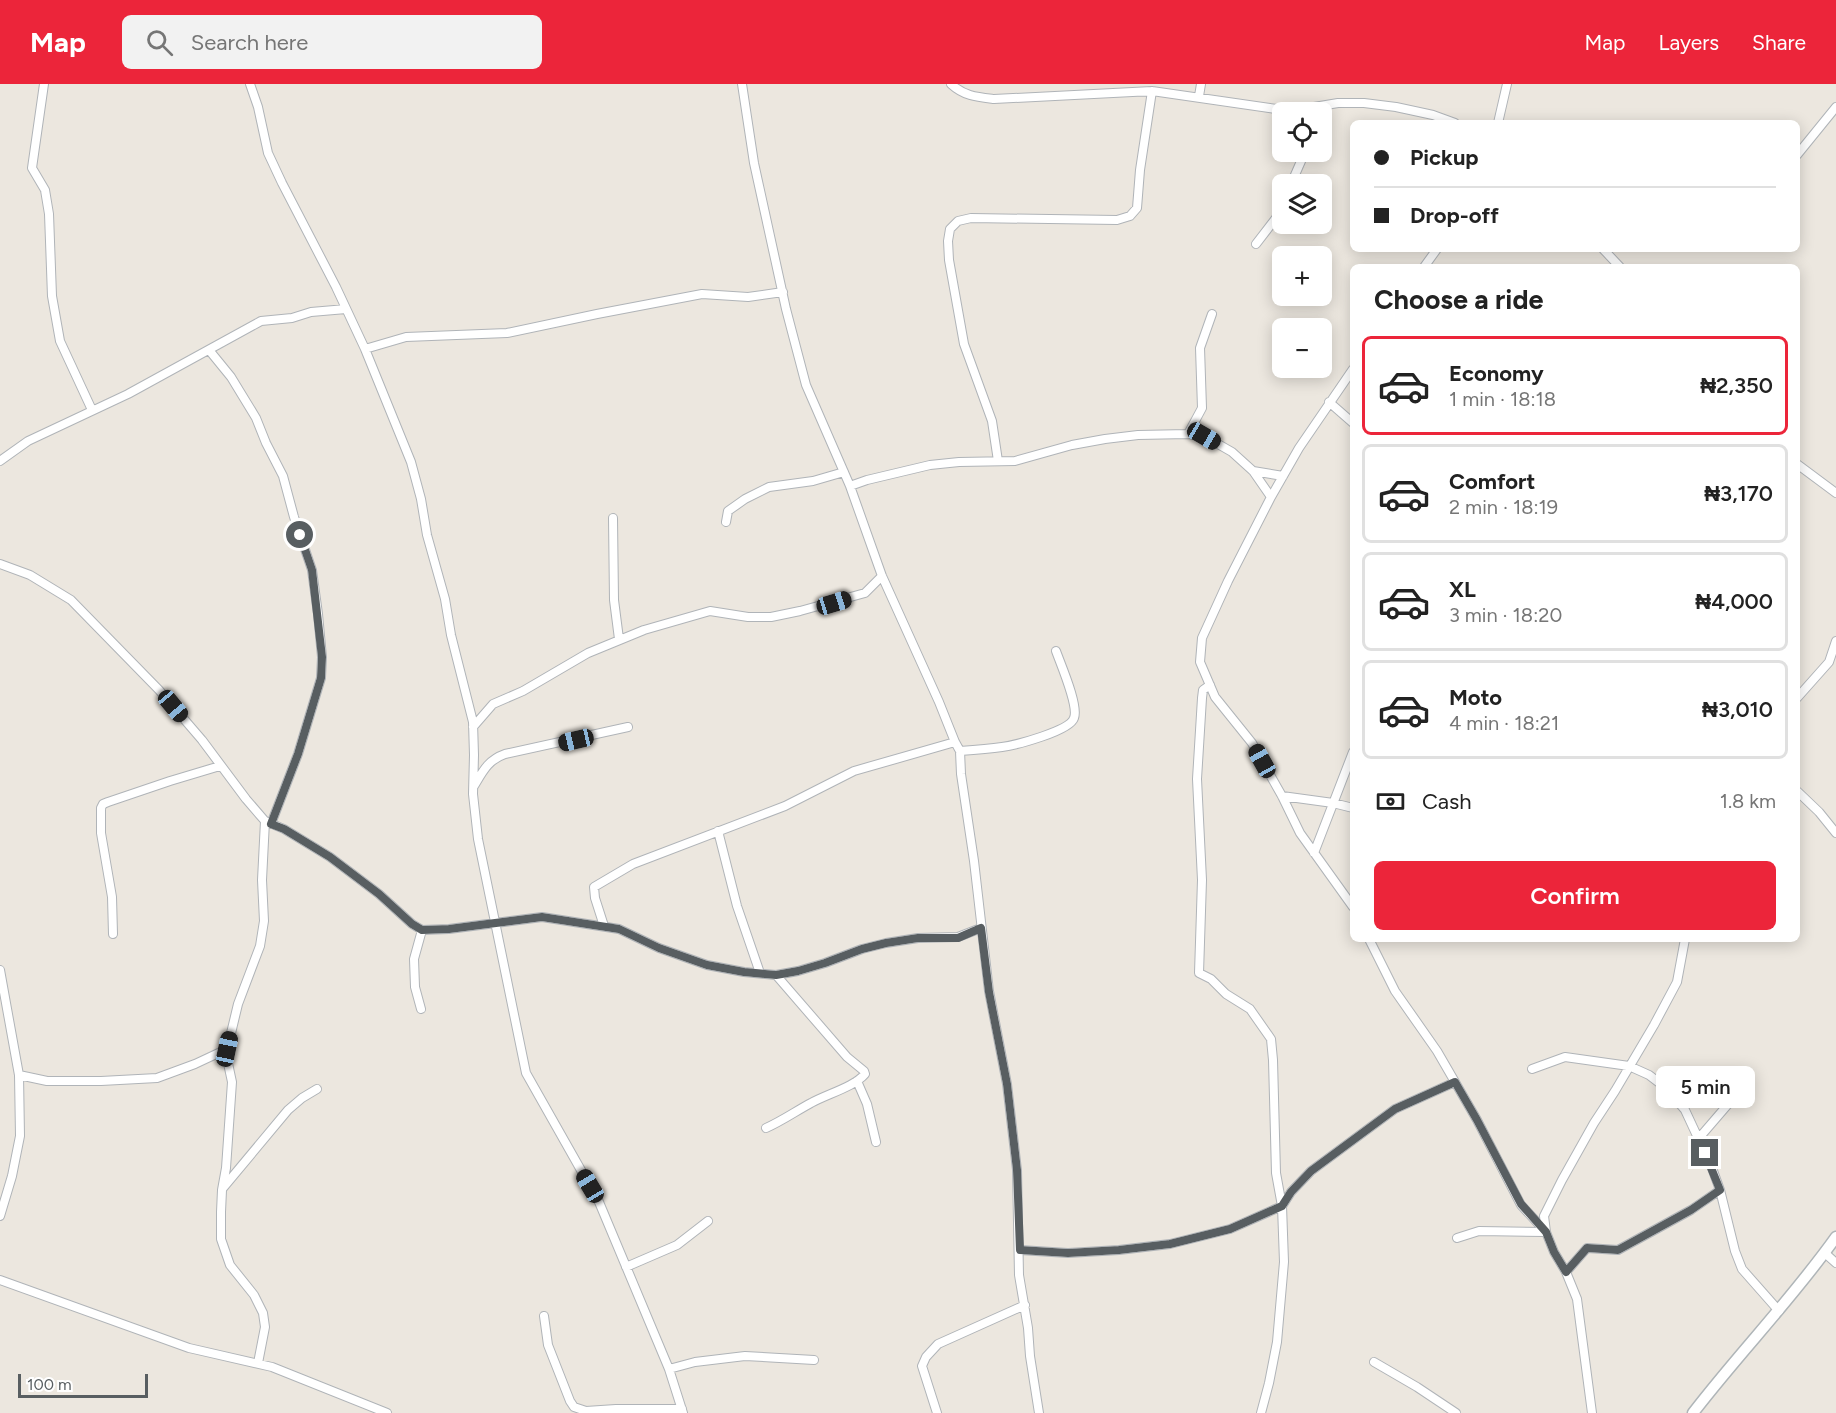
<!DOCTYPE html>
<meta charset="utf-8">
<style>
body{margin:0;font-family:Figtree,sans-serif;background:#f2f2f2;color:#222;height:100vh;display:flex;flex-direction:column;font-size:22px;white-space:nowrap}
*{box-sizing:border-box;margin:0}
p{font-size:20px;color:#767676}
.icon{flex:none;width:33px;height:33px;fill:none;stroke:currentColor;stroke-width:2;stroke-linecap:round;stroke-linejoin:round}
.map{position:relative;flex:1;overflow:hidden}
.details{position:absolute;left:1350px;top:180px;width:450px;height:678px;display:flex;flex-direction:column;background:#fff;border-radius:9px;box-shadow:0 3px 15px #0003}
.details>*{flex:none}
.hud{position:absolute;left:1350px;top:36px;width:450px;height:132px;border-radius:9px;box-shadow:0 3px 15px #0003;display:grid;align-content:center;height:132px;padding:0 24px;background:#fff}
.controls{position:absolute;left:1272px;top:18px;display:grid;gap:12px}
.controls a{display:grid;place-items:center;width:60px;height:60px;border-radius:9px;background:#fff;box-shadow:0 3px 15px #0003;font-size:30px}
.scale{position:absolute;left:18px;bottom:15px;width:130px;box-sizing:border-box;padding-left:6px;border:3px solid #585e61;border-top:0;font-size:16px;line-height:21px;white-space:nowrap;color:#585e61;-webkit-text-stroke:4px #fff;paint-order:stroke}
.end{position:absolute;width:27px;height:27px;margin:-14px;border:8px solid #585e61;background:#fff;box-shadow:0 0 0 3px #fff}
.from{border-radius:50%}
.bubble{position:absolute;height:42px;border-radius:9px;background:#fff;box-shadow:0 3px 15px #0003;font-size:20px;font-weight:600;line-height:42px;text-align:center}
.car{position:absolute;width:18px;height:36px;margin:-18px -9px;border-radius:8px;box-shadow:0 0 4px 2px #0007;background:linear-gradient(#222 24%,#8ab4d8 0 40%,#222 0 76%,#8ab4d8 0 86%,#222 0)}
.hud b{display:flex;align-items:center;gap:21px;height:57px;font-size:22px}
.hud b+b{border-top:2px solid #e0e0e0}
.hud i{width:15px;height:15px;background:#222}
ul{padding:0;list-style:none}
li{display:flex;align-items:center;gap:18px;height:99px;margin:0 12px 9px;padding:0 12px;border:3px solid #e0e0e0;border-radius:9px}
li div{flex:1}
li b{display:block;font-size:22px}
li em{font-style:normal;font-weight:600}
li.selected{border-color:#ec253a}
li>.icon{width:54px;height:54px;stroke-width:1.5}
h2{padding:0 24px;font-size:27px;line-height:72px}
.pay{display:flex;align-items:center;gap:15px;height:66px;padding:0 24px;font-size:22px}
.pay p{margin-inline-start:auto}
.action{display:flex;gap:12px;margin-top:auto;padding:12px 24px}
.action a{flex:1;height:69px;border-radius:9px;background:#ec253a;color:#fff;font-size:24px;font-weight:600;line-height:69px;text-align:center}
header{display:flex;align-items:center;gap:36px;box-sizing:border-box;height:84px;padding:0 30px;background:#ec253a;color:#fff}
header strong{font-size:28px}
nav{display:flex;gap:33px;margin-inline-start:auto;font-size:21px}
.search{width:420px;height:54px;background:#f2f2f2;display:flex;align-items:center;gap:15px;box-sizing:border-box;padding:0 21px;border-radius:9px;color:#767676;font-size:22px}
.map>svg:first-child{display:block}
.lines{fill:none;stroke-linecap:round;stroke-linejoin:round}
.street-casing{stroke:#b0b4b8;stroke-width:10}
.secondary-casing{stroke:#afb5b8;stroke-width:13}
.street{stroke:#fff;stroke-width:8}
.secondary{stroke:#fff;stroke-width:10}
.route{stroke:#585e61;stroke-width:8}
</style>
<header>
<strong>Map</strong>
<div class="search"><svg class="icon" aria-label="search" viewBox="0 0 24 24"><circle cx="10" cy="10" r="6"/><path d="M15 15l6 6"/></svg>Search here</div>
<nav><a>Map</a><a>Layers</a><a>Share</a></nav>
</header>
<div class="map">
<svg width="1836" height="1329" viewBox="0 0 1836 1329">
<rect width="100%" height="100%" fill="#ece7df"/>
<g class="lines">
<defs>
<path id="street" d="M44,0l-12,84 13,22 4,24 3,82 8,45 32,69
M250,0l8,23 10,46 14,30 54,104 29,62 46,113 10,37 6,36 18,64 6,36 22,87 1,33 -1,39 5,45 48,234 73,129 70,167 14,44
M742,0l12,79 32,146 20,76 44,101 32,90 57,126 16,40 5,9 1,23 13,87 15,130 18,93 10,86 2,105 9,53 2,28 9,57
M951,0c13,12 26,13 43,15l158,-8 138,20 48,-8h26l32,4 37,8 22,8
M1199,12l2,-12
M1498,39l9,-39
M1797,71l39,-48
M1291,100l14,-32
M1256,160l20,-26 6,-15
M1603,165l17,18
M1424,183l13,-18
M365,265l41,-12 101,-4 90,-19 105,-20 46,3 35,-5
M209,266l22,27 25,41 10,25 17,33 11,41 18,53 6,44 4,43 -1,21 -23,76 -27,70
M1353,285l-54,79 -28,49 -43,84 -26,57 -2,24 15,35 37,46 30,53 18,37 53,74
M1329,318l24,21
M1188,350l14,-26 -2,-60 12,-34
M0,377l28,-20 100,-47 133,-73 31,-3 19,-6 35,-3
M998,377l-6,-40 -28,-77 -15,-84 -1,-19 2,-12 8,-8 13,-3 146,2 13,-4 7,-8 3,-38 12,-79
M1797,380l39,29
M1253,387l30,5
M850,402l17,-6 63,-15 29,-3 56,-1 57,-16 33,-6 33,-4 50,-1 16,2 28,16 21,19 18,26
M613,434l1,82 5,39
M726,438l2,-11 17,-12 24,-12 44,-6 31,-9
M0,480l30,11 41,25 88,90 43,50 44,59 19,22 19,8 46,28 49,37 33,30 10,6 27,-1 93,-12 77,12 40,19 48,17 37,7 32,3 22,-4 27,-8 37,-14 24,-6 32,-5 40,-1 23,-9
M1210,601l-7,5 -1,8 -5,81 5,101 -3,93 12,6 15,15 24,15 21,30 2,21 3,113 6,33 2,56 -7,80 -8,41 -8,30
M1797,614l32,-36 7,-21
M473,643l20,-23 30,-13 65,-38 56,-23 66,-19 38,6h23l29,-6 65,-18 17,-17
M960,667c14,-1 28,-2 42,-4 14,-2 68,-16 72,-29 5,-12 -13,-53 -18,-67
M474,702c9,-15 14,-26 31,-32l123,-27
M1797,707l22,21 17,21
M1282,712l51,7 20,5
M718,747l19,75 23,67
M1314,769l39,-101
M604,842l-9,-28 -1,-11 39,-23 152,-58 69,-35 101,-29
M113,850l-1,-37 -11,-64v-25l2,-4 5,-2 62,-21 50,-15
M1369,855l26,52 42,60 40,69 44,85 25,27 8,20 12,20 11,27 15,114
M0,886l19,105 1,61 -8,40 -12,40
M421,925l-6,-22 -1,-28 8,-29
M1532,985l33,-12 64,9 20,9 17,13 19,22 27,58 8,22 15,61 7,18 37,42
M19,991l28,6h54l56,-3 38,-14 32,-15
M857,997l10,23 9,38
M766,1044c16,-7 30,-17 45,-25 16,-9 43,-16 54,-29l-1,-3 -17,-14 -71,-82
M1699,1054l31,-36 10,-17
M223,1104l65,-78 14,-12 15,-9
M1457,1154l22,-7 67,1 -2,-16 18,-36 32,-57 21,-32 39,-66 23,-43 8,-43
M1020,1166l48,3 51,-3 51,-6 60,-15 52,-23 9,-14 20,-21 84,-62 60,-27
M1826,1167l1,4 9,8
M626,1183l51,-22 31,-24
M1566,1188l21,-24 31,2 73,-40 29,-20
M0,1196l189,68 83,19 115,46
M544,1232l4,29 22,56 4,6 12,4 30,-2h66
M1374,1278l43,25 39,26
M258,1279l7,-36 -2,-14 -9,-18 -24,-30 -9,-26v-27l1,-22 4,-22 6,-86 -6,-28 12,-50 22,-58 4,-25 -2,-41 3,-59
M669,1285l26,-7 50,-6 69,4
M937,1329l-15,-47 4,-9 12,-13 87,-39"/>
<path id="secondary" d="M1693,1329c46,-60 99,-114 143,-176"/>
</defs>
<use href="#street" class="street-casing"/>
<use href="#secondary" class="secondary-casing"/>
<use href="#street" class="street"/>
<use href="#secondary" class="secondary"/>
</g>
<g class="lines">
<path class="route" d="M300,451l12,35 10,87 -1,21 -23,76 -27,70 13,5 46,28 49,37 33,30 10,6 27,-1 93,-12 77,12 40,19 48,17 37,7 32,3 22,-4 27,-8 37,-14 24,-6 32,-5h40l23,-10 8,64 18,92 10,86 3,80 48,3 51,-3 51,-6 60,-15 52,-23 9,-14 20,-21 84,-62 60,-27 22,38 44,84 25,28 8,20 12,20 21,-24 31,2 73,-40 29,-20 -15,-37"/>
</g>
</svg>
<div class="controls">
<a><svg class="icon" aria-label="locate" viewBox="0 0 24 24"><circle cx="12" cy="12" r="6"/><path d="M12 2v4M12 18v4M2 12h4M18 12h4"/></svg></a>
<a><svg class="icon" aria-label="layers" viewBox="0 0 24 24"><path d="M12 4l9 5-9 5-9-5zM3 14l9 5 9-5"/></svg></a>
<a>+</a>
<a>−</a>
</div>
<div class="scale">100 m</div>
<i class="end from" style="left:300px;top:451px"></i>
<i class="end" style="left:1705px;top:1069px"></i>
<div class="bubble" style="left:1656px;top:982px;width:99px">5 min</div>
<i class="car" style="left:1204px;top:352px;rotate:120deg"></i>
<i class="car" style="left:834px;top:519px;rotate:73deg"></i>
<i class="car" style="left:173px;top:622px;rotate:140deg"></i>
<i class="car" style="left:576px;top:656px;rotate:257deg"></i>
<i class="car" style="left:1262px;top:677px;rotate:331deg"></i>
<i class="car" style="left:227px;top:965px;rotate:12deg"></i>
<i class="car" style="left:590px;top:1102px;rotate:329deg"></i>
<div class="hud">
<b><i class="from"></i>Pickup</b>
<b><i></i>Drop-off</b>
</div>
<section class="details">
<h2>Choose a ride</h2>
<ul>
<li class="selected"><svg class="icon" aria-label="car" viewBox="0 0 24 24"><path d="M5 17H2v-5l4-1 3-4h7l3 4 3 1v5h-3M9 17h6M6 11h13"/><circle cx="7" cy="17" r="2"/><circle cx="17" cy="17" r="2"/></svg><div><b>Economy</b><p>1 min · 18:18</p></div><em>₦2,350</em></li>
<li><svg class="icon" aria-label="car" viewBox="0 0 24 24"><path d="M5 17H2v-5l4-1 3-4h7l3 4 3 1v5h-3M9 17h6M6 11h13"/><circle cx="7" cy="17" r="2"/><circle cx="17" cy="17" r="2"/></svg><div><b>Comfort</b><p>2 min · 18:19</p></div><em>₦3,170</em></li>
<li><svg class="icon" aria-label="car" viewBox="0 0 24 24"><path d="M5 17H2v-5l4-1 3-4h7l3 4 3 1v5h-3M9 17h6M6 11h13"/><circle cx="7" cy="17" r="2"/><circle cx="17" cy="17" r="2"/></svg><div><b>XL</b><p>3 min · 18:20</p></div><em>₦4,000</em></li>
<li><svg class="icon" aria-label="car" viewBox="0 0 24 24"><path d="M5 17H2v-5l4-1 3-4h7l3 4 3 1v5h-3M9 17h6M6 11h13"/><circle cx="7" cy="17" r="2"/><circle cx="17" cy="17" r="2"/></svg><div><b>Moto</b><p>4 min · 18:21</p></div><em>₦3,010</em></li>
</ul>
<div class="pay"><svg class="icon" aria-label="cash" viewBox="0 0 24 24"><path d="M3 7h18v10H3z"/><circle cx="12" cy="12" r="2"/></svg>Cash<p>1.8 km</p></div>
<div class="action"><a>Confirm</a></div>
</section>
</div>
